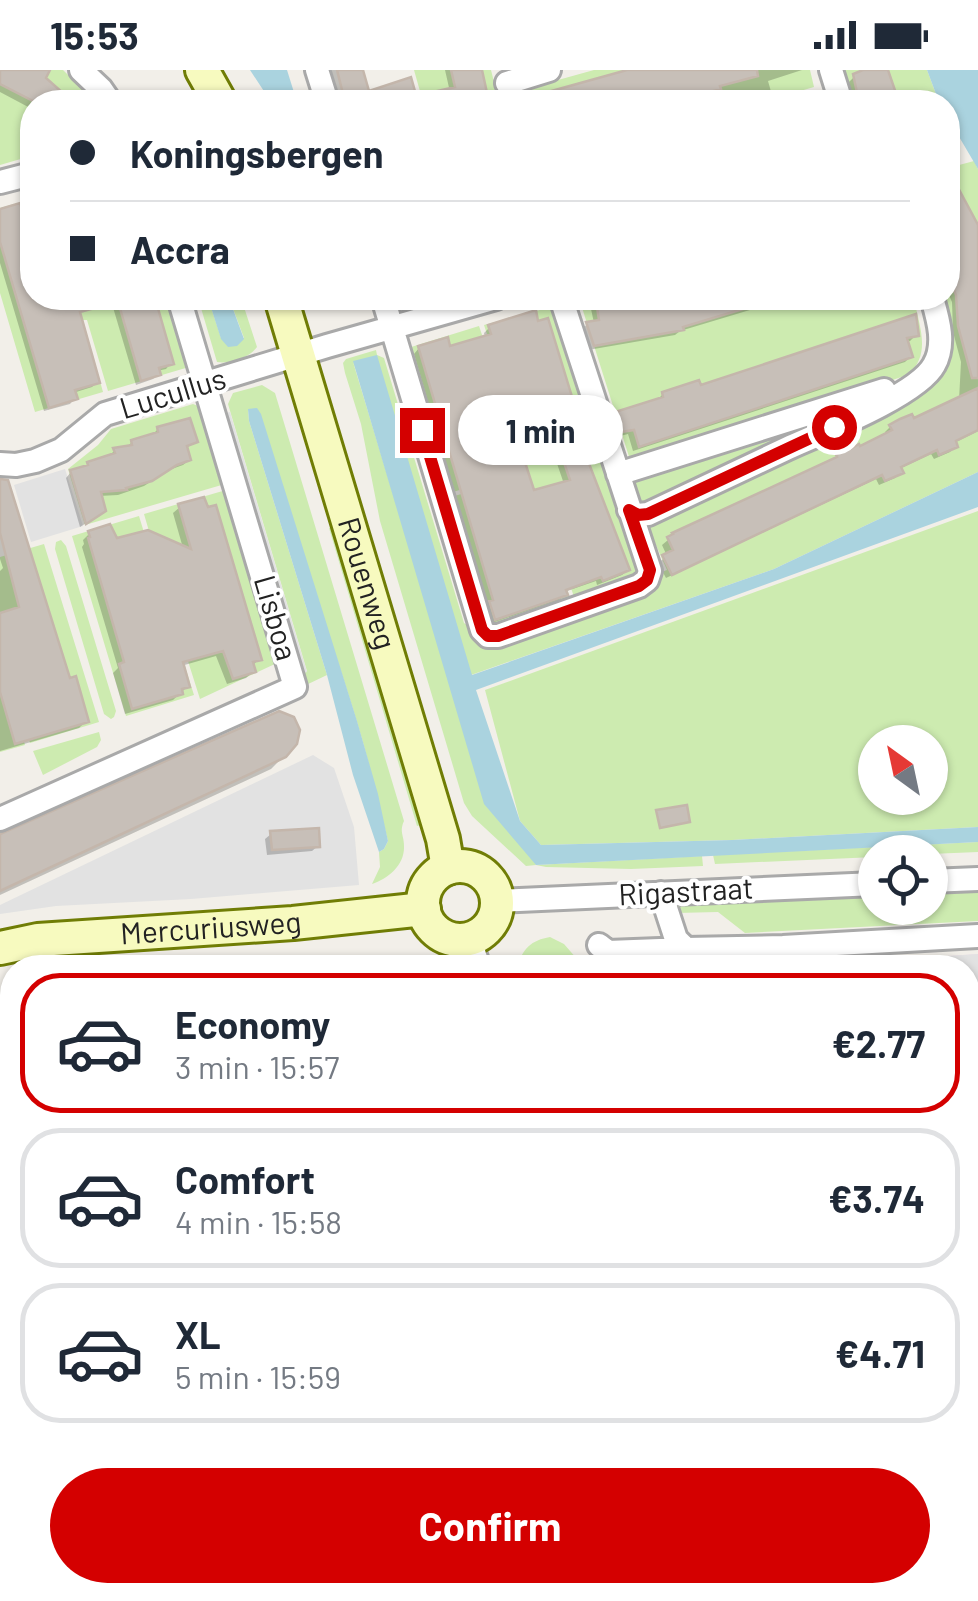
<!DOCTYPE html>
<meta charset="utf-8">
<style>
body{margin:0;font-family:Barlow,sans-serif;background:#f6f6f7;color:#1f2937;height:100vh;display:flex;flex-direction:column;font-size:38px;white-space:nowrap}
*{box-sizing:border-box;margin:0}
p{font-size:32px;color:#747a83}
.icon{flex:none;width:55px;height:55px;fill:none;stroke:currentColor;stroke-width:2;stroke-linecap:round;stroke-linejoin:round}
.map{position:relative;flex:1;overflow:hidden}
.side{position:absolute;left:0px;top:885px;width:980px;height:648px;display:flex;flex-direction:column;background:#fff;border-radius:40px 40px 0 0;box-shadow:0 2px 8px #0004}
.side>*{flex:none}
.guide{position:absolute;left:20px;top:20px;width:940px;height:220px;border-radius:40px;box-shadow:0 2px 8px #0004;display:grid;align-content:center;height:220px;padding:0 50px;background:#fff}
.needle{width:65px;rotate:327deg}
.tools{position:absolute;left:858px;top:655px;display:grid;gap:20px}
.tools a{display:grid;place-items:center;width:90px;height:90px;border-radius:50%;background:#fff;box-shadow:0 2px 8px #0004;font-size:50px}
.end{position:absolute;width:45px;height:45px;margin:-22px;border:12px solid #d40000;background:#fff;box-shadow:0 0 0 5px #fff}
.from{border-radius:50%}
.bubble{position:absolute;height:70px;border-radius:35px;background:#fff;box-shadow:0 2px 8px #0004;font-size:32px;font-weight:700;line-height:70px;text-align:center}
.guide b{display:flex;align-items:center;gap:35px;height:95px;font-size:38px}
.guide b+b{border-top:2px solid #e0e1e3}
.guide i{width:25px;height:25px;background:#1f2937}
ul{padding:18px 0 0;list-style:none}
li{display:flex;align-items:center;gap:30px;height:140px;margin:0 20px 15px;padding:0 30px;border:5px solid #e0e1e3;border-radius:40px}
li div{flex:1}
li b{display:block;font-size:38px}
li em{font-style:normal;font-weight:700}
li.active{border-color:#d40000}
li>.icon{width:90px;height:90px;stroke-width:1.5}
.cta{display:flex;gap:20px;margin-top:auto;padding:20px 50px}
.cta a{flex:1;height:115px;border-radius:60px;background:#d40000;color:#fff;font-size:40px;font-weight:700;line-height:115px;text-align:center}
.status{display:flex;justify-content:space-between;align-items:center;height:70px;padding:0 50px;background:#fff;direction:ltr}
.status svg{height:28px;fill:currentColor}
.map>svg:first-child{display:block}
.industrial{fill:#ebdbe8}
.grass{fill:#cdebb0;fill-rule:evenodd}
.parking{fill:#e2e2e2}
.water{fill:#aad3df}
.shadow{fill:#0003;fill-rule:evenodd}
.building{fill:#c7bfb8;stroke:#c4b6ab;stroke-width:2.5;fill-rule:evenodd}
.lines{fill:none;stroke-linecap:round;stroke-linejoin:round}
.street-casing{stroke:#a9a9a9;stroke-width:28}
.secondary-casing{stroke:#707d05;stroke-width:38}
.street{stroke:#fff;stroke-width:22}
.secondary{stroke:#f7fabf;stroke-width:32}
.route{stroke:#d40000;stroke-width:12}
.labels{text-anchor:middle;stroke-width:8;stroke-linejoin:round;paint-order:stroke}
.street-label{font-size:30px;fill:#222;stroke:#fff}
</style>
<div class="status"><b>15:53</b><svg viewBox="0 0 49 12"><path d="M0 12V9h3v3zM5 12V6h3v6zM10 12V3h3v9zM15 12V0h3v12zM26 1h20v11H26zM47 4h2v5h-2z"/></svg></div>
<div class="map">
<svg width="978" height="1531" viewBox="0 0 978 1531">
<rect width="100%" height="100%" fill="#f2efe9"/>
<path class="industrial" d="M978,884v547l-10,2v-535h-202z
M12,926v484l-12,-1v-477z"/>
<path class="grass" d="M0,0h63l33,32h-64v58l-1,-4 -31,9z
M414,0h77l8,32h-76z
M594,0h216l4,17 -38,11 2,3 37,-10 4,11h-293l-4,-12z
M839,0h88l12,32h-89z
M974,91l4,8v303l-204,97 -303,106 -118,-313 69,228 114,275 166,-9 1,10 -72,3 -85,-2 -10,-2 -10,1 -54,-50 -8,-13 -84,-282 -19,-97 -16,-51 -2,-10 3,-4 30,-9 1,5 7,3 80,265 8,5 7,10 165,-45 14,-20 9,-3 -20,-45 267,-125c41,-30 29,-57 28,-102h6v-130z
M32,129v99h137l20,69 -81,24 -21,-71h-4l20,72 -68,20 -35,-119v-85z
M198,228h10l13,40h23l-15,-40h16l3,7 -4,2 13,40c-8,11 -26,17 -40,15z
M579,228h335c5,29 18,55 -6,77l-277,88z
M551,237l93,270 -69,23 -32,-97 -5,2 33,96 -82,27 -38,-131 48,-14 -2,-5 -47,15 -42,-145 71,-22 40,117 3,-1 -38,-117z
M262,315l13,8 129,428c-5,11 0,14 0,25 1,19 -16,33 -32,38l8,-17 -1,-15 5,-3 4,-8c-10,-40 -19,-80 -31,-119 -32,-106 -72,-209 -109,-313l1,12 78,254 -23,11 -5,-11 8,-4 -79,-267 5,-11z
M193,334l5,2 4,6 23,72 -140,41 -17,-56 30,-24 13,-16z
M840,344l-185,89c-17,0 -22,-3 -27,-19z
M226,420l51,173 -77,36 -20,-63 -4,2 18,57 -68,21 -54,-180 67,-20 31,102 4,-1 -30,-103z
M978,441v316l-246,13 -191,5 -21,-24 -35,-131zM875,672h55v56h-55z
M338,455l87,299 -8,2 -88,-298z
M61,470l5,6 50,165 -2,6 -3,2 -7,-5 -49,-165 1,-7z
M44,474l55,178 -69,21 -19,-62 -5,2 19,62 -25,7v-195z
M99,662l2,8 -4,7 -54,28 -10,-24z
M978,772v10l-48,2 -55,-2v5l-160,7 -2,-9z
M978,820v31l-233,12 -27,-21 -42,1 -3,-7 202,-11v13h55v-16z
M550,867l14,7 20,23h-31l-3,-12 -15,4 -2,8 -15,1c3,-19 14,-28 32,-31z"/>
<path class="parking" d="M230,342l77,260 -8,3 -76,-261z
M65,399l18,57 -52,16 -17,-57z
M313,685l21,13 20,59 5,58 -168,14 -135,7 -56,8v-9z
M978,884v56l-10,3v-45l-134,-1v-3z"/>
<path class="water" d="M250,0h37l10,32h-26z
M927,0h51v99l-30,-51v-16h-9z
M208,228h21l15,41 -7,7 -9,1 -7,-8z
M377,285l95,320 302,-106 204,-97v35l-502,183 44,131 21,24 191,-5 246,-13v15l-442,23 -52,-61 -131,-443z
M257,338l4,6 96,307 21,73 10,47 -4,8 -5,3 -26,-77 -26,-100 -78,-254 -1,-12z
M0,1412h12v108h751l39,3 2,-3h164v-81l10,-2v94h-978z"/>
<path class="shadow" d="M0,0h45l-2,8 25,23 7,-4 4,5h-47v7l-32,-17z
M330,0h30l7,24 42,-14 6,22h-75z
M445,0h34l8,32h-40l-1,-6 4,-4z
M637,0h165l-34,11 6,21h-243l5,-4z
M871,0h14l10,32h-42l-4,-20 6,-6z
M948,121l30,68v172l-24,12 1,3 -5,6 -16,7 -3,-5 -32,15 2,3 -6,6 -16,7 -3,-6 -210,99 -8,-15 9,-7 -5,-11 12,-10 212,-99 -1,-4 5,-5 23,-6 46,-21 2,-38 -8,-30 -1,-30 -4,-9z
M0,141l21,3 11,-3v87h45l4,12 -3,4 19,68 -5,5 -19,6 2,5 -5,6 -26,7 -44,-148z
M115,228h37l19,65 -5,6 -9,2 1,3 -5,5 -17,6 -24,-81 3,-4z
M398,228h23l-21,6z
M625,228h165l-110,33 -5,4 -87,15 -6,-20 5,-6 7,-1 -3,-14 6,-6z
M490,257l91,122 47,121 -6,5 -25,10 -1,-4 -32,11 1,3 -6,5 -70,24 -4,-15 3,-3 -74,-252 5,-6 30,2 36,-12 -1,-5zM552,379l12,35 -32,10 -11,-35z
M916,265l-6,6 -5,1 5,15 -5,5 -272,89 -5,-17 -12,3 -6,-17 6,-5 41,-15 6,-6 36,-6z
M158,359l37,13 -10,7 4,11 -6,5 -14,5 -25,16 -26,9 -19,1 -2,20 -17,11 -14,-49 5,-6 12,-3 5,-5 21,-8 6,-6 11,-2 6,-6 20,-7z
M0,422l68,189 18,40 -7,7 -79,23v-180l3,-3 -3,-9z
M180,437l79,152 -7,7 1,6 -7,6 -19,6 -11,-28 -35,10 7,20 -15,14 -48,14 -12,-41 5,-5 -36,-121 2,-3 -1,-4 7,-7 26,8 67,7 -10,-35z
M284,686l-13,13 -271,126v-58z
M271,764l47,12 -6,5 -45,4 -2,-16z
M978,944v110l-10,3 10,32v245l-10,3v-390z
M0,1089h12v303l-12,-1z
M978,1371v39l-10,4v-42z"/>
<path class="building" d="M0,0h50l-4,8 27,24h-38l-35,-18z
M337,0h26l6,21 42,-14 7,25h-73z
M451,0h31l7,32h-68l-1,-7 35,-8z
M627,0h130l1,6 -38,10 1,3 -37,10v3h-153l-1,-5z
M863,0h25l11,32h-40l-6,-28z
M948,99l30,56v153h-6l-14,-52 -2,-31 -8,-19z
M20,133l12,42v53h81v5l-33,9 20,71 -25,7 3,9 -29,9 -49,-166v-33z
M117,228h38l19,66 -15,4 2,7 -20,6z
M615,228h150l1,4 -83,25 1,3 -90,16 -8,-24 13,-2 -3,-19z
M536,240l2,11 10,-3 39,128 -4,2 47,122 -27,11 -2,-4 -35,13 2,5 -73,25 -6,-19 4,-1 -75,-254 30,-9 2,9 41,-12 -3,-9zM558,375l12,35 -36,10 -11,-34z
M916,244l3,22 -12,2 6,19 -274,90 -5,-17 -13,2 -6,-20 48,-15 -1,-5 37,-12 2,5z
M978,318v42l-22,11 2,6 -19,8 -2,-5 -36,17 3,6 -19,8 -3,-6 -210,100 -10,-20 11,-5 -6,-13 6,-3 -1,-1 165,-76 -1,-2 12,-5 11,-6 1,2 32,-16 -3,-5 11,-6 12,-5 2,4z
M190,348l8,24 -11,4 4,14 -14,5 -25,16 -26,7 1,2 -26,2 5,19 -20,13 -16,-54 18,-5 -1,-3 28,-9 -2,-5 19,-3 -1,-5 27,-8 -1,-5z
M0,409l8,1 62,198 6,-2 13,46 -74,22 -15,-52v-79l19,-6 -19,-74z
M204,427l4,10 8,-2 46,155 -9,2 3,10 -23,7 -10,-28 -40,11 7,25 -8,2 1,5 -51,15 -13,-45 5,-2 -36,-124 2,-1 -2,-6 22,-7 7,14 31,-8 43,19 -13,-45z
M279,641l15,6 6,13 -3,14 -11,13 -286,134v-57z
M687,735l3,17 -30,6 -4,-18z
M319,758l1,19 -48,3 -2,-19z"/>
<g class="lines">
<defs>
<path id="street" d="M81,0l20,19 9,13
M317,0l10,32
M831,0l10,32
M507,13l42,-13
M0,112l31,-8
M383,228l99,332 6,6h10l141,-50 8,-6 3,-9 -89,-273
M0,394l16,1 19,-4 26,-11 44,-36 222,-68 169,-48
M618,404l266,-84
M629,440l9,5 10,-1c46,-22 93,-44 140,-66 33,-15 130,-53 146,-83 12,-21 4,-46 -2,-67
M0,749l295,-132 -116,-389
M930,811l48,-2
M661,823l15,46 10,10 97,-2 195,-11
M497,831l378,-17
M470,869l9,29
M599,875l9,7 78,-3"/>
<g id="secondary">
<path d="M202,0l18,32"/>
<path id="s1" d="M281,228l162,541 5,29"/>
<circle cx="460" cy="833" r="37"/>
<path id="s2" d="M0,878l38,-8 255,-17 131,-14"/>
</g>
</defs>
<use href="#street" class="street-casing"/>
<use href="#secondary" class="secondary-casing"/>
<use href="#street" class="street"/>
<use href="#secondary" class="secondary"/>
</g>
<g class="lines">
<path class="route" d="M422,360l60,200 6,6h10l141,-50 8,-6 3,-10 -21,-60 9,5 10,-1 186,-87"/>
</g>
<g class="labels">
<g class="street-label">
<text transform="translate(173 324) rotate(-17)" y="10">Lucullus</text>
<text dy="10" stroke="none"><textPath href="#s1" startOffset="298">Rouenweg</textPath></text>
<text transform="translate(275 548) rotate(74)" y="10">Lisboa</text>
<text transform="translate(686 822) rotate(-3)" y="10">Rigastraat</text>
<text dy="10" stroke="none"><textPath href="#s2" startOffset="212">Mercuriusweg</textPath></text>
</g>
</g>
</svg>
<div class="tools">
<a><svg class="needle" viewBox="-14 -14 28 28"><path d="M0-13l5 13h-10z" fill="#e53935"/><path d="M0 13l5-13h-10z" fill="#747a83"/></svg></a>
<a><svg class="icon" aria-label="locate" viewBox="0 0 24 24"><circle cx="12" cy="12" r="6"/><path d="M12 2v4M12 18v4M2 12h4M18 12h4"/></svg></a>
</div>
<i class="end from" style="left:834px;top:357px"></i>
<i class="end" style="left:422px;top:360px"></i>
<div class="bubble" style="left:458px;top:325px;width:165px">1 min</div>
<div class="guide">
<b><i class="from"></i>Koningsbergen</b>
<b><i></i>Accra</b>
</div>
<section class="side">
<ul>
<li class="active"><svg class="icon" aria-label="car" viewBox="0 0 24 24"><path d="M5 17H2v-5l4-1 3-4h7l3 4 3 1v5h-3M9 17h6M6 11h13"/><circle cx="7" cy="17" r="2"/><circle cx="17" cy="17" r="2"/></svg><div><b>Economy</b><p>3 min · 15:57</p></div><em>€2.77</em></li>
<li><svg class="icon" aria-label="car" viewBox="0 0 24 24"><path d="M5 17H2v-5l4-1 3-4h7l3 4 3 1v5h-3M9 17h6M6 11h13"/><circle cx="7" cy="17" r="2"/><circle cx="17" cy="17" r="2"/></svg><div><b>Comfort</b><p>4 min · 15:58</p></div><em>€3.74</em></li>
<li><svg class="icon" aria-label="car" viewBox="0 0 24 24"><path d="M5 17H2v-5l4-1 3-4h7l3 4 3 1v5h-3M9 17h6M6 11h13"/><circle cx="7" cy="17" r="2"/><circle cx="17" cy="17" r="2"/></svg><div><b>XL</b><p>5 min · 15:59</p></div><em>€4.71</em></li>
</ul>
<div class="cta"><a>Confirm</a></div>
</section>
</div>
